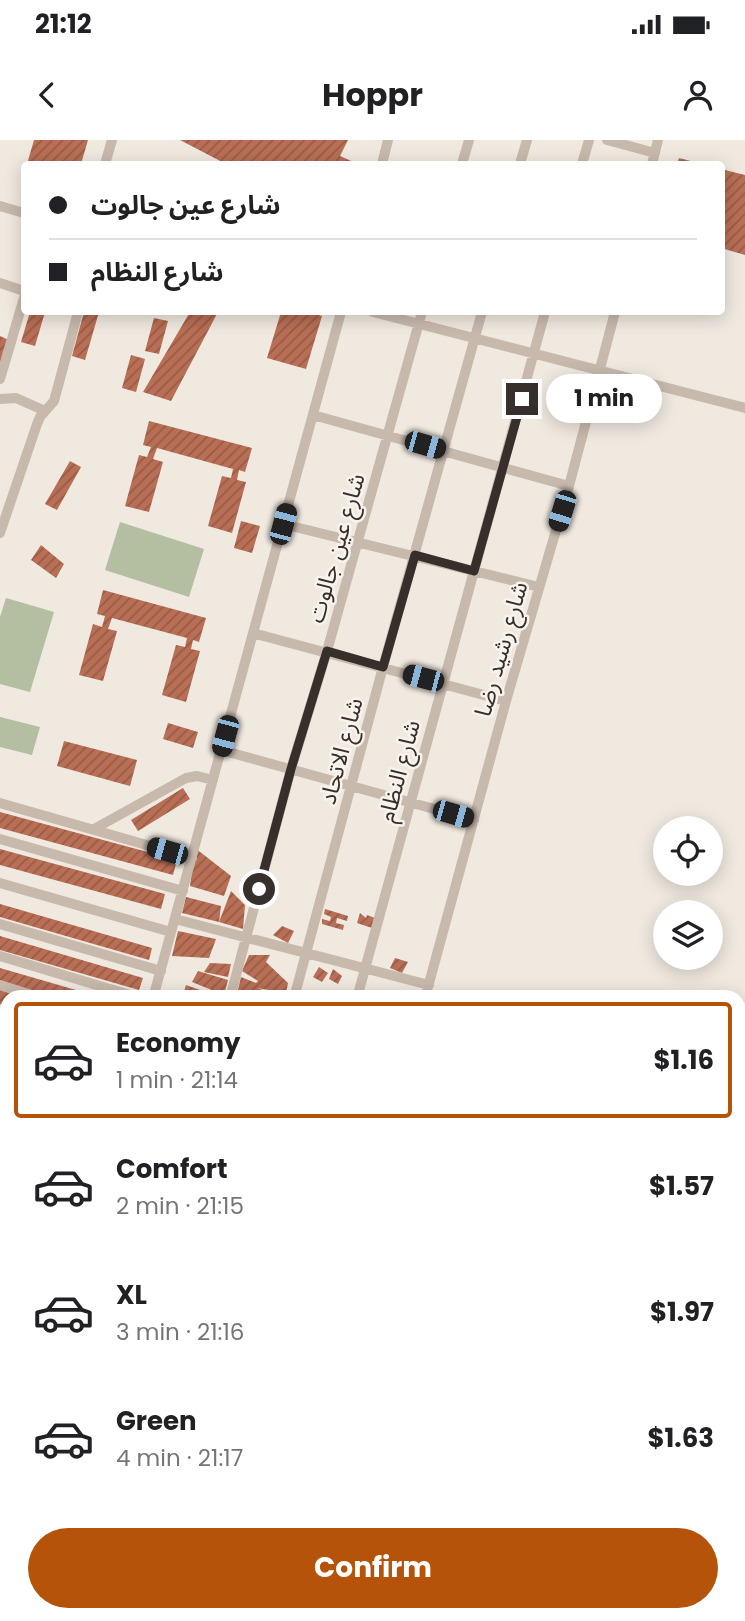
<!DOCTYPE html>
<meta charset="utf-8">
<style>
body{margin:0;font-family:Poppins,"Noto Sans Arabic",sans-serif;background:#f2f2f2;color:#202124;height:100vh;display:flex;flex-direction:column;font-size:26px;white-space:nowrap}
*{box-sizing:border-box;margin:0}
p{font-size:23px;color:#757577}
.icon{flex:none;width:38px;height:38px;fill:none;stroke:currentColor;stroke-width:2;stroke-linecap:round;stroke-linejoin:round}
.map{position:relative;flex:1;overflow:hidden}
.drawer{position:absolute;left:0px;top:850px;width:746px;height:632px;display:flex;flex-direction:column;background:#fff;border-radius:21px 21px 0 0;box-shadow:0 4px 18px #0003}
.drawer>*{flex:none}
.top-card{position:absolute;left:21px;top:21px;width:704px;height:154px;border-radius:7px;box-shadow:0 4px 18px #0003;display:grid;align-content:center;height:154px;padding:0 28px;background:#fff}
.tools{position:absolute;left:653px;top:676px;display:grid;gap:14px}
.tools a{display:grid;place-items:center;width:70px;height:70px;border-radius:50%;background:#fff;box-shadow:0 4px 18px #0003;font-size:35px}
.end{position:absolute;width:32px;height:32px;margin:-16px;border:9px solid #372f2b;background:#fff;box-shadow:0 0 0 4px #fff}
.from{border-radius:50%}
.bubble{position:absolute;height:49px;border-radius:24px;background:#fff;box-shadow:0 4px 18px #0003;font-size:23px;font-weight:700;line-height:49px;text-align:center}
.car{position:absolute;width:21px;height:42px;margin:-21px -10px;border-radius:9px;box-shadow:0 0 5px 2px #0007;background:linear-gradient(#222 24%,#8ab4d8 0 40%,#222 0 76%,#8ab4d8 0 86%,#222 0)}
.top-card b{display:flex;align-items:center;gap:24px;height:66px;font-size:26px}
.top-card b+b{border-top:2px solid #e0e0e0}
.top-card i{width:18px;height:18px;background:#202124}
ul{padding:12px 0 0;list-style:none}
li{display:flex;align-items:center;gap:21px;height:116px;margin:0 14px 10px;padding:0 14px;border:4px solid transparent;border-radius:7px}
li div{flex:1}
li b{display:block;font-size:26px}
li em{font-style:normal;font-weight:700}
li.current{border-color:#b45309}
li>.icon{width:63px;height:63px;stroke-width:1.5}
.action{display:flex;gap:14px;margin-top:auto;padding:14px 28px}
.action a{flex:1;height:80px;border-radius:42px;background:#b45309;color:#fff;font-size:28px;font-weight:700;line-height:80px;text-align:center}
.status{display:flex;justify-content:space-between;align-items:center;height:49px;padding:0 35px;background:#fff;direction:ltr}
.status svg{height:19px;fill:currentColor}
header{display:flex;justify-content:space-between;align-items:center;height:91px;padding:0 28px;background:#fff;font-size:32px;font-weight:700}
.map>svg:first-child{display:block}
.pitch{fill:#b4bea1}
.building{fill:url(#building-hatch)}
.lines{fill:none;stroke-linecap:round;stroke-linejoin:round}
.minor{stroke:#c8b9ad;stroke-width:10}
.rail-casing{stroke:#372f2b;stroke-width:6}
.rail{stroke:#f8f3ec;stroke-width:3.5;stroke-dasharray:10;stroke-linecap:butt}
.route{stroke:#372f2b;stroke-width:9}
.labels{text-anchor:middle;stroke-width:5;stroke-linejoin:round;paint-order:stroke}
.street-label{font-size:23px;fill:#372f2b;stroke:#f8f3ec}
</style>
<div class="status"><b>21:12</b><svg viewBox="0 0 49 12"><path d="M0 12V9h3v3zM5 12V6h3v6zM10 12V3h3v9zM15 12V0h3v12zM26 1h20v11H26zM47 4h2v5h-2z"/></svg></div>
<header><svg class="icon" aria-label="back" viewBox="0 0 24 24"><path d="M15 5l-7 7 7 7"/></svg>Hoppr<svg class="icon" aria-label="person" viewBox="0 0 24 24"><circle cx="12" cy="8" r="4"/><path d="M4 21q1-7 8-7t8 7"/></svg></header>
<div class="map">
<svg width="745" height="1481" viewBox="0 0 745 1481">
<defs>
<pattern id="building-hatch" width="6" height="6" patternUnits="userSpaceOnUse" patternTransform="scale(1.75)"><rect width="6" height="6" fill="#b96f55"/><path d="M-1 1l2-2M0 6l6-6M5 7l2-2" fill="none" stroke="#975c47"/></pattern>
</defs>
<rect width="100%" height="100%" fill="#f0e9e0"/>
<path class="pitch" d="M120,382l84,27 -15,48 -84,-27z
M6,458l48,14 -24,80 -30,-8v-67z
M0,577l40,10 -8,28 -32,-8z"/>
<path class="building" d="M34,0h54l-7,24h-54z
M180,0h168l-8,16 18,8h-132z
M679,18l23,6h-25z
M721,29l24,6v80l-24,-7z
M30,172h15l-10,34 -14,-4z
M84,172h15l-14,48 -13,-4z
M190,172h28l-47,89 -28,-9z
M281,172h28l13,4 -16,53 -39,-11z
M154,178l14,3 -9,33 -14,-3z
M0,196l11,5 -11,23z
M131,215l14,4 -9,33 -14,-4z
M149,281l103,27 -7,24 -6,-2 -2,10 9,2 -14,51 -24,-7 14,-50 9,2 2,-9 -76,-21 -4,11 10,3 -14,50 -24,-6 14,-51 8,2 4,-10 -8,-2z
M70,321l11,6 -24,43 -12,-6z
M241,381l19,5 -8,27 -18,-5z
M41,405l23,19 -8,14 -25,-18z
M103,450l103,28 -7,24 -6,-2 -2,9 9,2 -14,51 -24,-7 14,-50 9,2 2,-9 -75,-20 -4,11 9,2 -14,50 -24,-6 14,-51 9,3 3,-11 -8,-2z
M168,583l30,9 -5,16 -30,-9z
M64,601l73,19 -7,26 -73,-20z
M183,648l7,11 -52,32 -7,-11z
M0,672l177,48 -4,15 -173,-47z
M195,708l36,28 -7,20 -34,-10z
M0,709l165,45 -4,15 -161,-44z
M231,751l14,14 -2,24 -24,-7z
M186,757l35,9 -2,16 -37,-9z
M0,764l152,44 -3,12 -149,-43z
M325,769l23,7 -1,5 -10,-3 -1,5 8,2 -1,5 -21,-6v-5l8,2 1,-4 -7,-3z
M360,773l6,5 1,-3 8,3 -3,10 -15,-5z
M282,786l12,5 -6,12 -15,-8z
M178,791l38,8 -7,19 -37,-2z
M0,796l143,42 -4,12 -139,-40z
M249,815h21l-4,7 22,21 -2,10 -29,-5 29,10h-50l5,-21 15,6 2,-2 -16,-10z
M395,818l13,4 -6,11 -12,-5z
M210,823l21,1 -3,13 -24,-5z
M319,827l9,6 -6,9 -9,-5z
M0,828l100,29v1h-44l-56,-17z
M333,829l9,7 -4,8 -9,-5z
M198,831l30,9 -4,15 -32,-13z
M186,845l34,12v1h-38z
M0,850l22,7v1h-15v8l-7,-2z
M0,882l7,2v14l-7,-2z
M1,924l6,1v43l-6,21z
M7,1016v29l-7,-2z
M0,1068l7,2v13l-7,-2z
M738,1108l7,12v54l-7,3z
M0,1112l5,2 -4,16 -1,-1z
M0,1215l7,3v34l-7,-4z
M7,1398v29l-7,-1 3,-18z
M156,1475h28l-2,6h-27z
M199,1475h34l-1,6h-33l-2,-1z
M265,1475h44l-2,6h-43z
M378,1475h30l-2,6h-29z
M472,1475l17,5v1h-19z
M552,1475h40l-1,6h-28l-11,-3z
M598,1475h22l5,6h-29z"/>
<g class="lines">
<path class="minor" d="M607,0l48,13
M105,24l7,-24
M382,24l6,-24
M462,24l7,-24
M520,24l7,-24
M582,24l7,-24
M652,24l6,-24
M0,66l24,7
M0,143l24,8
M373,172l372,96
M0,239l24,-81
M0,259l16,-1 29,13
M313,275l256,71
M283,384l256,63
M0,393l37,-109 3,-7 14,-16 24,-89
M253,493l253,68
M221,610l253,70
M0,663l192,55
M94,689l92,-51 11,-2 16,4
M0,699l183,52
M0,743l171,49
M175,779l254,66
M0,784l161,47
M0,816l140,42
M0,845l41,13
M153,858l188,-686
M230,858l61,-229 36,-118 95,-339
M294,858l89,-331 99,-355
M357,858l188,-686
M425,858l81,-297 63,-215 46,-174
M0,880l7,2
M0,910l7,2
M0,1018l7,-23
M0,1054l7,2
M0,1092l7,2
M0,1149l3,-11
M738,1285l7,1
M738,1328l7,1
M0,1331l7,2
M738,1397l7,-16
M0,1400l7,-25
M111,1475l22,6
M327,1475l21,6
M522,1475l21,6
M48,1481l2,-6
M190,1481l2,-6
M254,1481l2,-6
M464,1481l1,-6
M615,1481l2,-6
M690,1481l4,-6"/>
<defs>
<path id="rail" d="M738,1438l7,-13
M714,1481l3,-6"/>
</defs>
<use href="#rail" class="rail-casing"/>
<use href="#rail" class="rail"/>
</g>
<g class="lines">
<path class="route" d="M259,749l32,-120 36,-118 56,16 32,-112 59,16 48,-172"/>
</g>
<g class="labels">
<g class="street-label">
<text transform="translate(336 408) rotate(-74)" y="8">شارع عين جالوت</text>
<text transform="translate(501 509) rotate(-74)" y="8">شارع رشيد رضا</text>
<text transform="translate(341 611) rotate(-75)" y="8">شارع الاتحاد</text>
<text transform="translate(399 631) rotate(-75)" y="8">شارع النظام</text>
</g>
</g>
</svg>
<div class="tools">
<a><svg class="icon" aria-label="locate" viewBox="0 0 24 24"><circle cx="12" cy="12" r="6"/><path d="M12 2v4M12 18v4M2 12h4M18 12h4"/></svg></a>
<a><svg class="icon" aria-label="layers" viewBox="0 0 24 24"><path d="M12 4l9 5-9 5-9-5zM3 14l9 5 9-5"/></svg></a>
</div>
<i class="end from" style="left:259px;top:749px"></i>
<i class="end" style="left:522px;top:259px"></i>
<div class="bubble" style="left:546px;top:234px;width:116px">1 min</div>
<i class="car" style="left:425px;top:305px;rotate:106deg"></i>
<i class="car" style="left:562px;top:371px;rotate:197deg"></i>
<i class="car" style="left:283px;top:384px;rotate:15deg"></i>
<i class="car" style="left:423px;top:538px;rotate:285deg"></i>
<i class="car" style="left:225px;top:596px;rotate:195deg"></i>
<i class="car" style="left:453px;top:674px;rotate:106deg"></i>
<i class="car" style="left:167px;top:711px;rotate:286deg"></i>
<div class="top-card">
<b><i class="from"></i>شارع عين جالوت</b>
<b><i></i>شارع النظام</b>
</div>
<section class="drawer">
<ul>
<li class="current"><svg class="icon" aria-label="car" viewBox="0 0 24 24"><path d="M5 17H2v-5l4-1 3-4h7l3 4 3 1v5h-3M9 17h6M6 11h13"/><circle cx="7" cy="17" r="2"/><circle cx="17" cy="17" r="2"/></svg><div><b>Economy</b><p>1 min · 21:14</p></div><em>$1.16</em></li>
<li><svg class="icon" aria-label="car" viewBox="0 0 24 24"><path d="M5 17H2v-5l4-1 3-4h7l3 4 3 1v5h-3M9 17h6M6 11h13"/><circle cx="7" cy="17" r="2"/><circle cx="17" cy="17" r="2"/></svg><div><b>Comfort</b><p>2 min · 21:15</p></div><em>$1.57</em></li>
<li><svg class="icon" aria-label="car" viewBox="0 0 24 24"><path d="M5 17H2v-5l4-1 3-4h7l3 4 3 1v5h-3M9 17h6M6 11h13"/><circle cx="7" cy="17" r="2"/><circle cx="17" cy="17" r="2"/></svg><div><b>XL</b><p>3 min · 21:16</p></div><em>$1.97</em></li>
<li><svg class="icon" aria-label="car" viewBox="0 0 24 24"><path d="M5 17H2v-5l4-1 3-4h7l3 4 3 1v5h-3M9 17h6M6 11h13"/><circle cx="7" cy="17" r="2"/><circle cx="17" cy="17" r="2"/></svg><div><b>Green</b><p>4 min · 21:17</p></div><em>$1.63</em></li>
</ul>
<div class="action"><a>Confirm</a></div>
</section>
</div>
